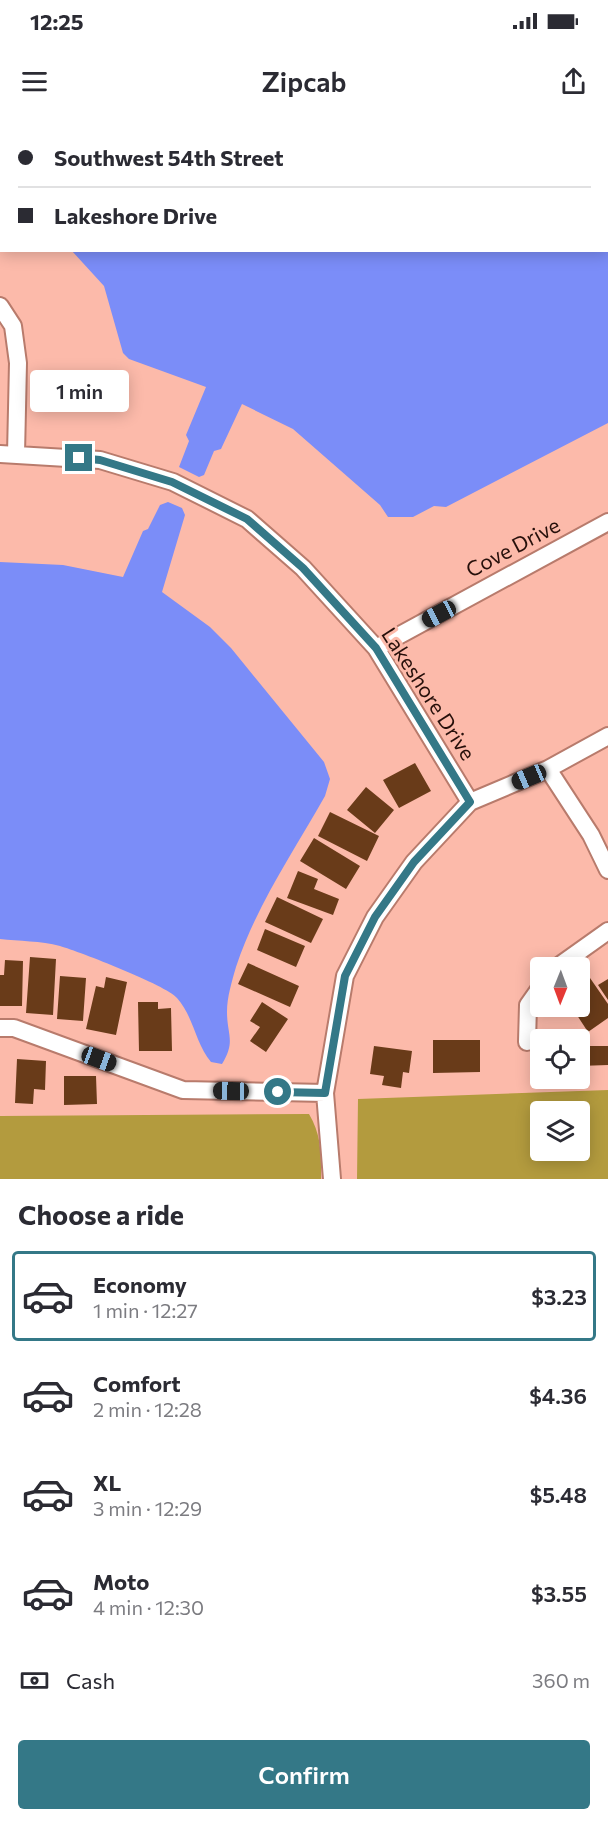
<!DOCTYPE html>
<meta charset="utf-8">
<style>
body{margin:0;font-family:Commissioner,sans-serif;background:#f7f7f7;color:#2b2b33;height:100vh;display:flex;flex-direction:column;font-size:22px;white-space:nowrap}
*{box-sizing:border-box;margin:0}
p{font-size:20px;color:#7c7c81}
.icon{flex:none;width:33px;height:33px;fill:none;stroke:currentColor;stroke-width:2;stroke-linecap:round;stroke-linejoin:round}
.map{position:relative;height:1059px;overflow:hidden}
.details{display:flex;flex-direction:column;background:#fff;flex:1}
.details>*{flex:none}
.top-card{position:absolute;left:0px;top:0px;width:609px;height:132px;box-shadow:0 3px 15px #0003;display:grid;align-content:center;height:132px;padding:0 18px;background:#fff}
.needle{width:39px;rotate:181deg}
.controls{position:absolute;left:530px;top:837px;display:grid;gap:12px}
.controls a{display:grid;place-items:center;width:60px;height:60px;border-radius:6px;background:#fff;box-shadow:0 3px 15px #0003;font-size:30px}
.end{position:absolute;width:27px;height:27px;margin:-14px;border:8px solid #347887;background:#fff;box-shadow:0 0 0 3px #fff}
.from{border-radius:50%}
.bubble{position:absolute;height:42px;border-radius:6px;background:#fff;box-shadow:0 3px 15px #0003;font-size:20px;font-weight:600;line-height:42px;text-align:center}
.car{position:absolute;width:18px;height:36px;margin:-18px -9px;border-radius:8px;box-shadow:0 0 4px 2px #0007;background:linear-gradient(#222 24%,#8ab4d8 0 40%,#222 0 76%,#8ab4d8 0 86%,#222 0)}
.top-card b{display:flex;align-items:center;gap:21px;height:57px;font-size:22px}
.top-card b+b{border-top:2px solid #e1e1e2}
.top-card i{width:15px;height:15px;background:#2b2b33}
ul{padding:0;list-style:none}
li{display:flex;align-items:center;gap:18px;height:90px;margin:0 12px 9px;padding:0 6px;border:3px solid transparent;border-radius:6px}
li div{flex:1}
li b{display:block;font-size:22px}
li em{font-style:normal;font-weight:600}
li.on{border-color:#347887}
li>.icon{width:54px;height:54px;stroke-width:1.5}
h2{padding:0 18px;font-size:27px;line-height:72px}
.pay{display:flex;align-items:center;gap:15px;height:66px;padding:0 18px;font-size:22px}
.pay p{margin-inline-start:auto}
.button{display:flex;gap:12px;margin-top:auto;padding:12px 18px}
.button a{flex:1;height:69px;border-radius:6px;background:#347887;color:#fff;font-size:24px;font-weight:600;line-height:69px;text-align:center}
.status{display:flex;justify-content:space-between;align-items:center;height:42px;padding:0 30px;background:#fff;direction:ltr}
.status svg{height:16px;fill:currentColor}
header{display:flex;justify-content:space-between;align-items:center;height:78px;padding:0 18px;background:#fff;font-size:27px;font-weight:600}
.map>svg:first-child{display:block}
.green{fill:#b39b3e;fill-rule:evenodd}
.water{fill:#7b8df8}
.building{fill:#693b19}
.lines{fill:none;stroke-linecap:round;stroke-linejoin:round}
.minor-casing{stroke:#b87b6c;stroke-width:20}
.minor{stroke:#fff;stroke-width:16}
.route{stroke:#347887;stroke-width:8}
.labels{text-anchor:middle;stroke-width:6;stroke-linejoin:round;paint-order:stroke}
.street-label{font-size:21px;fill:#260f0a;stroke:#fcbaaa}
</style>
<div class="status"><b>12:25</b><svg viewBox="0 0 49 12"><path d="M0 12V9h3v3zM5 12V6h3v6zM10 12V3h3v9zM15 12V0h3v12zM26 1h20v11H26zM47 4h2v5h-2z"/></svg></div>
<header><svg class="icon" aria-label="menu" viewBox="0 0 24 24"><path d="M4 6h16M4 12h16M4 18h16"/></svg>Zipcab<svg class="icon" aria-label="share" viewBox="0 0 24 24"><path d="M12 15V3M7 8l5-5 5 5M5 13v7h14v-7"/></svg></header>
<div class="map">
<svg width="608" height="1059" viewBox="0 0 608 1059">
<rect width="100%" height="100%" fill="#fcbaaa"/>
<path class="green" d="M608,970v89h-251l1,-80zM540,992h39v38h-39z
M309,994c13,22 12,41 12,65h-321v-63z"/>
<path class="water" d="M0,0h170l1,1 -169,1 -1,49z
M370,0h238v303l-162,84 -12,-1 -21,11h-25l-8,-12 -87,-76 -51,-25 -21,45 -7,2 -10,24 -5,2 -20,-10 10,-26 -3,-6 20,-48 -77,-28 -6,-6 -19,-67 -32,-35 536,-1v-128z
M168,382l14,6 3,7 -23,77 48,35 21,21 93,114 6,17 -5,17c-31,55 -69,110 -89,171 -4,14 -9,30 -9,45 0,23 9,29 -5,52l-11,-2c-16,-19 -17,-45 -34,-64 -11,-13 -97,-46 -117,-52 -19,-5 -41,-5 -60,-7v-377l63,3 60,12 20,-46 5,-2 12,-24z"/>
<path class="building" d="M415,643l16,28 -32,17 -16,-28z
M366,667l28,23 -19,23 -28,-23z
M330,692l49,24 -12,25 -49,-25z
M314,718l46,28 -14,23 -46,-28z
M298,751l20,8 -4,10 25,10 -6,16 -46,-17z
M277,777l46,22 -12,24 -46,-21z
M265,809l40,17 -9,21 -39,-17z
M30,837l26,2 -3,56 -27,-2z
M5,840l18,1 -1,45h-22v-31h4z
M248,843l51,23 -9,21 -52,-23z
M60,856l26,2 -3,43 -26,-2z
M106,857l21,5 -11,53 -30,-6 10,-43 8,2z
M590,858l18,26v14l-20,14 -17,-26h8v-20z
M608,859v21l-10,-15z
M138,882h20v7l13,-1 1,43h-33z
M262,882l26,17 -22,33 -16,-11 10,-14 -10,-6z
M433,920h47v32l-47,1z
M374,926l38,5 -3,22 -6,-1 -2,16 -19,-3 2,-9 -14,-2z
M579,926h29v19l-29,1z
M17,939l29,2 -1,29 -11,-1 -1,15 -18,-1z
M64,956h32l1,28 -33,1z"/>
<g class="lines">
<defs>
<path id="minor" d="M0,186l13,20 5,37 -2,91
M0,334l100,6 73,22 74,37 56,49 73,80 94,154
M376,528l232,-126
M548,649l43,66 17,35
M556,848l52,-37
M0,908h14l169,62 142,3
M527,922l1,-37 12,-17
M332,1059l-7,-86 20,-117 30,-59 39,-55 56,-60 78,-33 60,-33"/>
</defs>
<use href="#minor" class="minor-casing"/>
<use href="#minor" class="minor"/>
</g>
<g class="lines">
<path class="route" d="M79,338l21,2 72,22 75,37 56,49 73,80 94,154 -56,60 -39,55 -30,59 -20,117 -47,-1"/>
</g>
<g class="labels">
<g class="street-label">
<text transform="translate(513 428) rotate(-28)" y="7">Cove Drive</text>
<text transform="translate(428 574) rotate(57)" y="7">Lakeshore Drive</text>
</g>
</g>
</svg>
<div class="controls">
<a><svg class="needle" viewBox="-14 -14 28 28"><path d="M0-13l5 13h-10z" fill="#e53935"/><path d="M0 13l5-13h-10z" fill="#7c7c81"/></svg></a>
<a><svg class="icon" aria-label="locate" viewBox="0 0 24 24"><circle cx="12" cy="12" r="6"/><path d="M12 2v4M12 18v4M2 12h4M18 12h4"/></svg></a>
<a><svg class="icon" aria-label="layers" viewBox="0 0 24 24"><path d="M12 4l9 5-9 5-9-5zM3 14l9 5 9-5"/></svg></a>
</div>
<i class="end from" style="left:278px;top:972px"></i>
<i class="end" style="left:79px;top:338px"></i>
<div class="bubble" style="left:30px;top:250px;width:99px">1 min</div>
<i class="car" style="left:439px;top:494px;rotate:242deg"></i>
<i class="car" style="left:529px;top:657px;rotate:247deg"></i>
<i class="car" style="left:99px;top:939px;rotate:110deg"></i>
<i class="car" style="left:231px;top:971px;rotate:271deg"></i>
<div class="top-card">
<b><i class="from"></i>Southwest 54th Street</b>
<b><i></i>Lakeshore Drive</b>
</div>
</div>
<section class="details">
<h2>Choose a ride</h2>
<ul>
<li class="on"><svg class="icon" aria-label="car" viewBox="0 0 24 24"><path d="M5 17H2v-5l4-1 3-4h7l3 4 3 1v5h-3M9 17h6M6 11h13"/><circle cx="7" cy="17" r="2"/><circle cx="17" cy="17" r="2"/></svg><div><b>Economy</b><p>1 min · 12:27</p></div><em>$3.23</em></li>
<li><svg class="icon" aria-label="car" viewBox="0 0 24 24"><path d="M5 17H2v-5l4-1 3-4h7l3 4 3 1v5h-3M9 17h6M6 11h13"/><circle cx="7" cy="17" r="2"/><circle cx="17" cy="17" r="2"/></svg><div><b>Comfort</b><p>2 min · 12:28</p></div><em>$4.36</em></li>
<li><svg class="icon" aria-label="car" viewBox="0 0 24 24"><path d="M5 17H2v-5l4-1 3-4h7l3 4 3 1v5h-3M9 17h6M6 11h13"/><circle cx="7" cy="17" r="2"/><circle cx="17" cy="17" r="2"/></svg><div><b>XL</b><p>3 min · 12:29</p></div><em>$5.48</em></li>
<li><svg class="icon" aria-label="car" viewBox="0 0 24 24"><path d="M5 17H2v-5l4-1 3-4h7l3 4 3 1v5h-3M9 17h6M6 11h13"/><circle cx="7" cy="17" r="2"/><circle cx="17" cy="17" r="2"/></svg><div><b>Moto</b><p>4 min · 12:30</p></div><em>$3.55</em></li>
</ul>
<div class="pay"><svg class="icon" aria-label="cash" viewBox="0 0 24 24"><path d="M3 7h18v10H3z"/><circle cx="12" cy="12" r="2"/></svg>Cash<p>360 m</p></div>
<div class="button"><a>Confirm</a></div>
</section>
